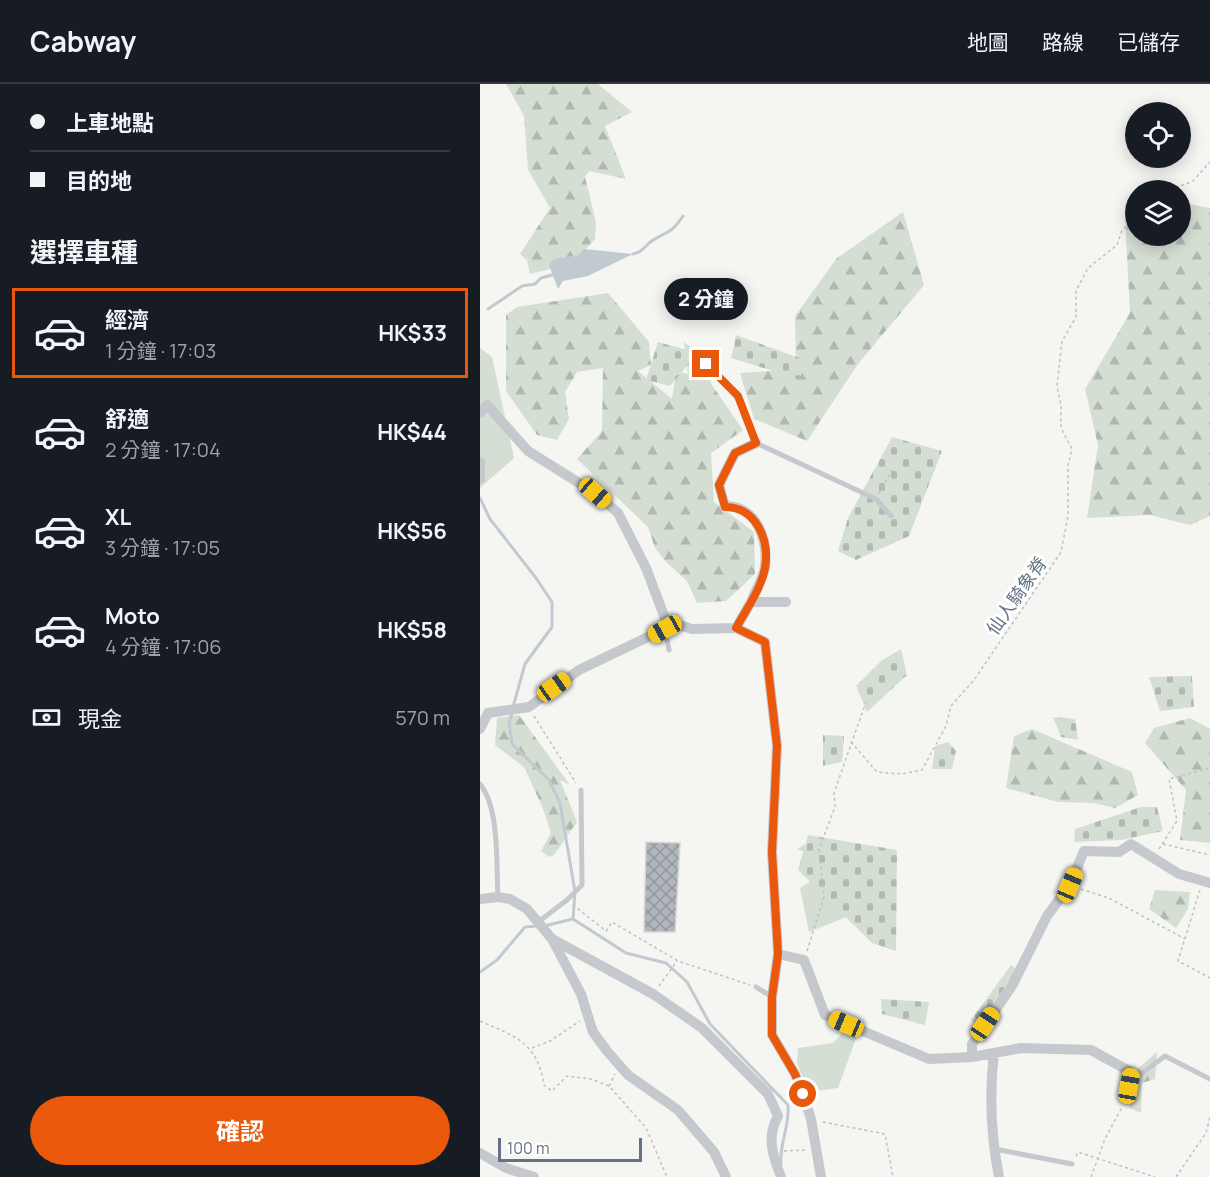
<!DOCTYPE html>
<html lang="zh-TW">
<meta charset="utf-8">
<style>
body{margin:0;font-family:Manrope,"Noto Sans TC",sans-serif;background:#20242c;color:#f1f3f6;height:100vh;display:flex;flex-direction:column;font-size:22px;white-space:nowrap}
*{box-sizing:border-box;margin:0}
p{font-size:20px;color:#9ea1a6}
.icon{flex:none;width:33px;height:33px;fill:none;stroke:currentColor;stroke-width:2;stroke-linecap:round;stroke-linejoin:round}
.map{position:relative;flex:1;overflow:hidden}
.panel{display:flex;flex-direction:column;background:#171b24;width:480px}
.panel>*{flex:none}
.top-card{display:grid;align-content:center;height:132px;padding:0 30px;background:#171b24}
.fabs{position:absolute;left:645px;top:18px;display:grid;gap:12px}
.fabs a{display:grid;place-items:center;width:66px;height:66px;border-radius:50%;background:#171b24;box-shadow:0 3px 15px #0003;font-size:30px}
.scale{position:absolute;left:18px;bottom:15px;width:144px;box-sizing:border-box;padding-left:6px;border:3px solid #637285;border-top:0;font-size:16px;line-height:21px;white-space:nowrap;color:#637285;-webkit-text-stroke:4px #fff;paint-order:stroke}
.end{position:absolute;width:27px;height:27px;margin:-14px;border:8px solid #ea580c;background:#fff;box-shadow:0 0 0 3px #fff}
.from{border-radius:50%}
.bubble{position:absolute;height:42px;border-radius:21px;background:#171b24;box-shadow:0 3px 15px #0003;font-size:20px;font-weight:700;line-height:42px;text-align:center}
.car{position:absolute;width:18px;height:36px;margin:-18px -9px;border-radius:8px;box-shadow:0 0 4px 2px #0007;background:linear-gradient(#f5c518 24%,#345 0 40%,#f5c518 0 76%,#345 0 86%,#f5c518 0)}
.top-card b{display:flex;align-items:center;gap:21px;height:57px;font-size:22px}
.top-card b+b{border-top:2px solid #363941}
.top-card i{width:15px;height:15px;background:#f1f3f6}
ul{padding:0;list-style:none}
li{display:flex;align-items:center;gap:18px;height:90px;margin:0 12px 9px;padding:0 18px;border:3px solid transparent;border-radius:0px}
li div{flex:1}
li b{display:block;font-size:22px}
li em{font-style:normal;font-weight:700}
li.selected{border-color:#ea580c}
li>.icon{width:54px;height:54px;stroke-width:1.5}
h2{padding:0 30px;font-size:27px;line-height:72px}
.pay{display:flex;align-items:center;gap:15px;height:66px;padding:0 30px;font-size:22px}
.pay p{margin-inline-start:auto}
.primary-button{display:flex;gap:12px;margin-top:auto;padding:12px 30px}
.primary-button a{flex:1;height:69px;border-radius:36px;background:#ea580c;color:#fff;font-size:24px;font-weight:700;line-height:69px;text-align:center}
header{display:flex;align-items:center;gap:36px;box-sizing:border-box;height:84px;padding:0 30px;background:#171b24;border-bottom:2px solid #363941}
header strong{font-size:28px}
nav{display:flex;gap:33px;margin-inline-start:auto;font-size:21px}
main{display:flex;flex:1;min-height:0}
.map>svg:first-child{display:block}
.green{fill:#d5ded3}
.forest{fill:url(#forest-firs)}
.cemetery{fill:url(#cemetery-stones)}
.water{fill:#c1cad0}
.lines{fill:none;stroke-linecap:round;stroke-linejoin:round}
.stream{stroke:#c1cad0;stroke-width:3}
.building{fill:url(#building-cross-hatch);stroke:#d7d7d5;stroke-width:1.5}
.path{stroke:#bfc0c3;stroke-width:1.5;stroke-dasharray:3 3;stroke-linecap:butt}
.lane{stroke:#c5c8cc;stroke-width:5}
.street{stroke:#c5c8cc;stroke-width:10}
.route{stroke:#ea580c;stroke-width:8}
.labels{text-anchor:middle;stroke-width:6;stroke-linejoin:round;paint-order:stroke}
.street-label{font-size:18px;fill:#637285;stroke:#fff}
</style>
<header>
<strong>Cabway</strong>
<nav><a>地圖</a><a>路線</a><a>已儲存</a></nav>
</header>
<main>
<section class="panel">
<div class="top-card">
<b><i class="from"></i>上車地點</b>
<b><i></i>目的地</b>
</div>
<h2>選擇車種</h2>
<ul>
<li class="selected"><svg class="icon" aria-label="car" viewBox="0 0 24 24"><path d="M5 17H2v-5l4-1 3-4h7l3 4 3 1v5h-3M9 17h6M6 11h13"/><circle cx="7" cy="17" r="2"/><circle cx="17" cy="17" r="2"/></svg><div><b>經濟</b><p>1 分鐘 · 17:03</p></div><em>HK$33</em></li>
<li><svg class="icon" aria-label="car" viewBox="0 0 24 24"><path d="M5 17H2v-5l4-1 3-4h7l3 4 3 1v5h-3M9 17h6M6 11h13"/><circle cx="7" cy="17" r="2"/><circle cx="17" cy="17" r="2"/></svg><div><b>舒適</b><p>2 分鐘 · 17:04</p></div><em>HK$44</em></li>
<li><svg class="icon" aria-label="car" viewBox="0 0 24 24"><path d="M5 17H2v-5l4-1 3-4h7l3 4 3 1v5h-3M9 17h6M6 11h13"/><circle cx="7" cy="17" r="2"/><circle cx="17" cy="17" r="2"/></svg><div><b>XL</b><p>3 分鐘 · 17:05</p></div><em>HK$56</em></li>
<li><svg class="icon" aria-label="car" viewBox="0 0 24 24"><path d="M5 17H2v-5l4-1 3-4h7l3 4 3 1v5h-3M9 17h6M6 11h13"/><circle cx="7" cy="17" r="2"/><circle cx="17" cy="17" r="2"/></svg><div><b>Moto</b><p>4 分鐘 · 17:06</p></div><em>HK$58</em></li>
</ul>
<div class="pay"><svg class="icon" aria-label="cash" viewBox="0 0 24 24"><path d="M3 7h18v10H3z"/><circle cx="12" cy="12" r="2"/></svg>現金<p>570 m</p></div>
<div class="primary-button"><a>確認</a></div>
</section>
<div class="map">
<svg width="730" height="1093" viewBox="0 0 730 1093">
<defs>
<pattern id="forest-firs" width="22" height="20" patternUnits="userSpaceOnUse" patternTransform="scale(1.5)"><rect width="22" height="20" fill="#d5ded3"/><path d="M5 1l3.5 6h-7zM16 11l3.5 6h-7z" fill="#b0b8b1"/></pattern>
<pattern id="cemetery-stones" width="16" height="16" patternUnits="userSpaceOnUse" patternTransform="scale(1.5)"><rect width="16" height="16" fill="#d5ded3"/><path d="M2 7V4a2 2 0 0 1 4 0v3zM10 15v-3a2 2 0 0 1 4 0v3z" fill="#b0b8b1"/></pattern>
<pattern id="building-cross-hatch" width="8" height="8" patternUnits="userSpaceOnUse" patternTransform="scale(1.5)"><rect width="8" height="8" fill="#b0b6bc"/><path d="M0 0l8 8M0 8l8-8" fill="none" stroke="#93989e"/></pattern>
</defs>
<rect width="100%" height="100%" fill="#f5f6f2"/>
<path class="green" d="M0,264l12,9 22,101 -34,30z
M334,755l43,74 -48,19 -9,-44 18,-11 -1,-20 -20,-8z
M364,947l13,5 -19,52 -29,4 -12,-29 1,-15 35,-5z"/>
<path class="forest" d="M26,0h92l34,28 -27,14 21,53 -37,-8 -4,6 11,45 -1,17 -22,24 -43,11 -3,-14 -7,-6 30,-46 -22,-38 -4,-54z
M709,120l21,4v308l-20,9 -40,-10 -63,3 11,-73 -13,-56 45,-76 -5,-93 10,-2 1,18h44l1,-30z
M423,128l21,73 -66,79 -51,77 -53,-22 -14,-46 56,-4 -1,-53 42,-58z
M128,209l41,49 2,23 -13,6 34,28 4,-28 12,3 -4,-32 18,13 10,30 31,45 -32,23 3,49 40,30 1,42 -29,27 -29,2 -10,-22 -22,-20 -10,-13 -7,-21 -71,-68 25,-28 1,-63 -26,4 -12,20 4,27 -12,21 -20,-5 -31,-44v-76l11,-8z
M39,631l51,70 -10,-5 17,42 -23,33 -5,2 -8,-6 10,-18 -9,-27 -18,-39 -29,-22 2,-27z
M710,634l20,11v114l-30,-3 6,-50 -41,-47 9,-15z
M552,645l100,43 6,23 -23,13 -21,-5 -36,-1 -52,-14 8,-52z
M675,806l35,2 -2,17 -12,19 -27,-19z
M677,968l-2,27 -13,4 -1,30 -12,-5 4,-35z"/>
<path class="cemetery" d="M256,251l72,26 -9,18 -68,-21z
M178,258l40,11 -28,33 -24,-6z
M412,353l50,14 -33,85 -53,24 -18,-9 10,-33z
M421,565l6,26 -40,37 -11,-26 25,-25z
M712,592l2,31 -34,4 -11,-34z
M573,633l22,2 3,21 -17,-3z
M343,651l21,1 -2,26 -19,4z
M468,658l8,9 -4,18h-20l3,-23z
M661,723h16l6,24 -42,9 -47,2 1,-13z
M328,751l89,15 -1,101 -24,-8 -74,-73z
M531,881l6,4 -38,58 -8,-7z
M401,915l48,3 -4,23 -43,-11z"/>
<path class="water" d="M104,165l49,5 -45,22 -25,5 -5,8 -9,-24 5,-6 25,-4z"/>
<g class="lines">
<path class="stream" d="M153,170c8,-2 10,-5 16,-11 15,-12 20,-6 34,-27
M8,225l34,-23 13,-2 6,-6 11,-3
M0,414l10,21 46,59 16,24v25l-27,37 -12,43
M32,629l-3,10 3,21 37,36 11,23 15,89 -2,27
M64,842l29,-7 53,34 40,10 21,19 23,42 78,81c2,21 -9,39 -7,59
M0,888l17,-12 28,-33 12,-1"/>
</g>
<path class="building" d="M166,758l34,1 -5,89h-31z"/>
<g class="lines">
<path class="path" d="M690,106l23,-9 17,-19
M399,409l13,-23
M54,632l42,67
M371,658l26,30 25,2 20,-4 24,-44 5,-20 23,-26 87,-128 7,-36v-50l4,-17 -11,-21v-23l-4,-18 5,-46 14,-24v-26l12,-23 29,-23 5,-15 14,-11
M683,760l47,11
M679,765l18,-28 -8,-42 41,-11
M601,805l28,9 76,41
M720,806l-22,71 32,17
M93,821l33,26 6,-9 66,39 72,24
M327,867l17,-54 -5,-48 16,-42 -1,-14 33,-94
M179,902l18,-25
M0,937c36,16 57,21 64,64l8,6 15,-15 24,3 18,7 37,42 21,49
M52,964l18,-7 30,-20
M129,1002l6,-12
M343,1038l62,12 8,43
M304,1067l22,-1
M596,1072l2,-4 77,25
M611,1093l14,-38 17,-32
M696,1093l30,-44 4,-16"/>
<path class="lane" d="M226,280l32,32 18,47 120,56 15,17
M185,545l4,21
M0,700c20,24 16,81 18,113
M58,838l29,-22 15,-15 -1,-95
M276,903l16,10
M646,1016l5,-28 10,2 24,-18 45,23
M515,1065l77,15"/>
<path class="street" d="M0,329l7,-8 41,46 67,42 23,20 28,55 20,53 26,8 44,-1 29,14 12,104 -5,106 6,102 -6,43v38l23,39 8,20 8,25 10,58
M0,378v17
M271,518c4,-11 12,-23 14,-35 3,-28 -8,-61 -40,-61l-6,-21 16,-32 21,-10
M256,544l15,-26h35
M0,645l8,-16 41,-6 50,-37 96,-46
M0,815l18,-2 12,2 17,10 25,30 29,55 12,38 14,19 21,24 50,35 36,42 12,25
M72,855l101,55 49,34 66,66 10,22c-12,21 -5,40 3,61
M298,870l26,6 21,55 104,44 43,-2 49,-9 70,2 40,22
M514,969c-5,42 -3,83 5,124
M492,973v-13l40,-58 35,-70 23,-31 14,-34 35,1 12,-8 48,30 31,9
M0,1069l26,15 28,9"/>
</g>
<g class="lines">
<path class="route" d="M226,280l32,32 18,47 -21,10 -16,32 6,22c31,0 45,33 40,61 -4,21 -19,42 -29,60l29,14 12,104 -5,106 6,102 -6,43v38l23,39 8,20"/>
</g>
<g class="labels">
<g class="street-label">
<text transform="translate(537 512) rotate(-55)" y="6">仙人騎象脊</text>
</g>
</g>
</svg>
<div class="fabs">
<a><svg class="icon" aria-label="locate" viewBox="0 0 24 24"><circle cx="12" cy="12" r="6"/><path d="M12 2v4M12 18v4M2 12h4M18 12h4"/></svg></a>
<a><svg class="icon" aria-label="layers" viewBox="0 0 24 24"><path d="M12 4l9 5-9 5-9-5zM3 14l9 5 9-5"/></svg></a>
</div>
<div class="scale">100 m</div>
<i class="end from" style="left:323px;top:1010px"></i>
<i class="end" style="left:226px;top:280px"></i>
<div class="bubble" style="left:184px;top:194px;width:84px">2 分鐘</div>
<i class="car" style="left:115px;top:409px;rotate:131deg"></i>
<i class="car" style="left:185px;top:545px;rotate:241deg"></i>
<i class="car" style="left:74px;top:603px;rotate:55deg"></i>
<i class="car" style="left:590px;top:801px;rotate:23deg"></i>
<i class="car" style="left:366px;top:940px;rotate:293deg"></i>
<i class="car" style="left:505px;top:940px;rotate:34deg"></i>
<i class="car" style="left:649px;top:1002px;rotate:10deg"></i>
</div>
</main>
